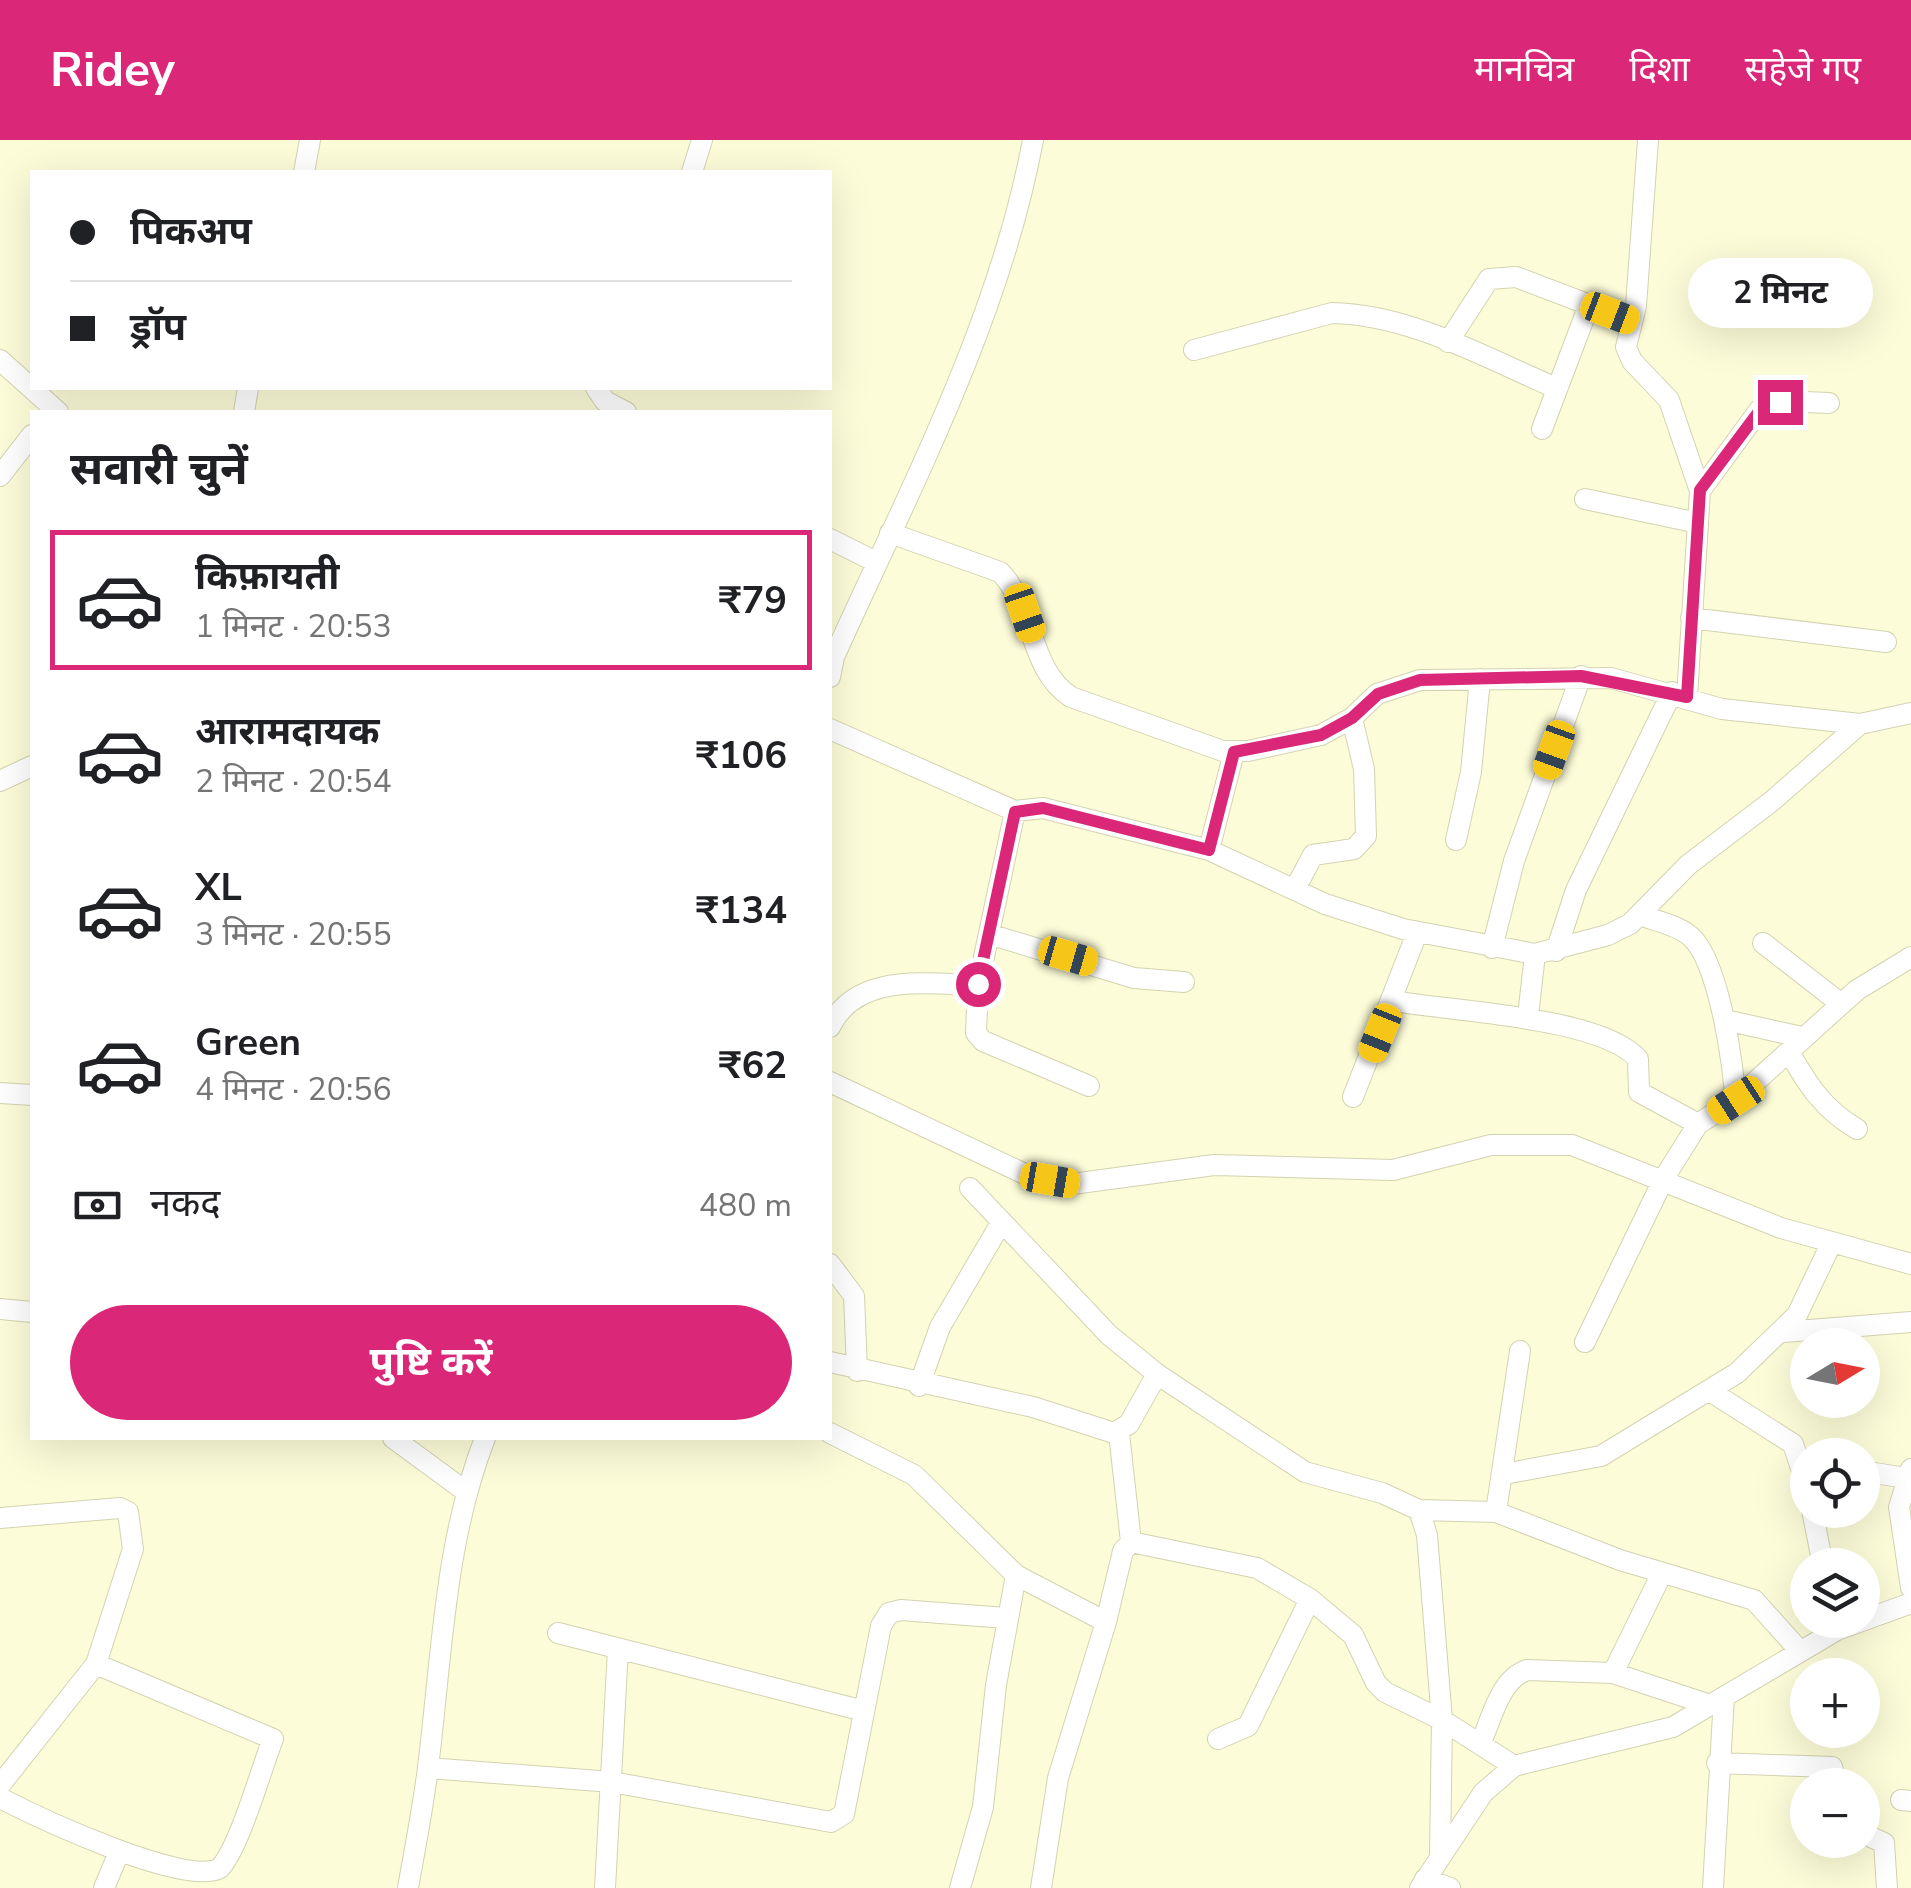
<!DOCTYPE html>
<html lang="hi">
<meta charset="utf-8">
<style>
body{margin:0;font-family:"Nunito Sans","Noto Sans Devanagari",sans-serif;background:#f6f6f6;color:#202124;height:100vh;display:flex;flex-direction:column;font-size:38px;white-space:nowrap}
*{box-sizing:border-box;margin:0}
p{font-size:32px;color:#757577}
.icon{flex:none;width:55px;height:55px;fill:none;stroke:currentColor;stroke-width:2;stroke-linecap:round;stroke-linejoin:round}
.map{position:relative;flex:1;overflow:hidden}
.sheet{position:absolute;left:30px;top:270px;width:802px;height:1030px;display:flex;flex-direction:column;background:#fff;border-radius:0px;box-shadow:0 10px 40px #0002}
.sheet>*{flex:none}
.banner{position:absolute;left:30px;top:30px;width:802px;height:220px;border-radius:0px;box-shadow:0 10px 40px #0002;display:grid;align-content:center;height:220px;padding:0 40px;background:#fff}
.needle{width:65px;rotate:80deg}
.buttons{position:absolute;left:1790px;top:1188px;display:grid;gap:20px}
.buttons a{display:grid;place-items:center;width:90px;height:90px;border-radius:50%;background:#fff;box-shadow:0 10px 40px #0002;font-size:50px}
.end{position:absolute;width:45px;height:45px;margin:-22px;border:12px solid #db2777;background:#fff;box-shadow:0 0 0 5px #fff}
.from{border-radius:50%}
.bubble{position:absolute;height:70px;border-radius:35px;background:#fff;box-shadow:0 10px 40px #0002;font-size:32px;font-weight:700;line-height:70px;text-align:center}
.car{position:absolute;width:30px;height:60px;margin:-30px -15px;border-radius:12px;box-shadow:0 0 8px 2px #0007;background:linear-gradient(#f5c518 24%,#345 0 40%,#f5c518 0 76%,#345 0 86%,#f5c518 0)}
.banner b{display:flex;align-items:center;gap:35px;height:95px;font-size:38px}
.banner b+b{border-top:2px solid #e0e0e0}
.banner i{width:25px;height:25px;background:#202124}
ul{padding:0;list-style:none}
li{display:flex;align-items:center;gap:30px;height:140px;margin:0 20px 15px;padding:0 20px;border:5px solid transparent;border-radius:0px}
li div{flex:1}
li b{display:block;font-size:38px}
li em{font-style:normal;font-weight:700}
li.current{border-color:#db2777}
li>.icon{width:90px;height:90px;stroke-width:1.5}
h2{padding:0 40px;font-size:45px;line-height:120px}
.pay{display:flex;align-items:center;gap:25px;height:110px;padding:0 40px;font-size:38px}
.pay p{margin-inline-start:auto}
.cta{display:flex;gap:20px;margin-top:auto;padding:20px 40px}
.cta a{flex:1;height:115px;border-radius:60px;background:#db2777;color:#fff;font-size:40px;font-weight:700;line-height:115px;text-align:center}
header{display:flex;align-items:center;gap:60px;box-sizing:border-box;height:140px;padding:0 50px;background:#db2777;color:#fff}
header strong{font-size:48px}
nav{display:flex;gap:55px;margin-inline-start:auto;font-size:35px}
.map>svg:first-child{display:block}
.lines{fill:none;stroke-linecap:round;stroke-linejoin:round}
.minor-casing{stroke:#d3d3b1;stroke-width:22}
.minor{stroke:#fff;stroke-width:20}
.route{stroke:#db2777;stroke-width:12}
</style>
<header>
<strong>Ridey</strong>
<nav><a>मानचित्र</a><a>दिशा</a><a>सहेजे गए</a></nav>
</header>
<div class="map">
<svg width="1911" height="1748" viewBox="0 0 1911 1748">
<rect width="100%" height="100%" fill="#fcfcd9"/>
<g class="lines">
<defs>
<path id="minor" d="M1648,0l-12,166 -10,41 6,14 37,39 31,91 -13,206
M304,32l6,-32
M692,32l10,-32
M1448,202l41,-63 27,-2 116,44
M1194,210l138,-37c77,1 154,45 224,75
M0,220l58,52
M596,248l9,13 21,11
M244,272l4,-24
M1542,289l47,-124
M0,336l32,-41
M1700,351l60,-82 20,-8 49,2
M1585,359l113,24
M890,393l110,39c35,35 28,97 71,125l152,54h25l73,-16 31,-17 25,-24 43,-14 191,-2 111,31 138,15
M830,399l46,23
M1691,478l195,24
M830,537l4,-20c75,-167 165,-335 199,-517
M830,589l185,82 28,-3 166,42 116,54 78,25 132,25 73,-19 22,-11 58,-59 84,-64 88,-77 51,-11
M0,641l32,-15
M1015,671l-37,174 -2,48 7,8 106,45
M1456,700l15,-68 9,-93
M1209,710l25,-98
M1295,749l18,-34 41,-6 12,-13 -2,-67 -12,-51
M1640,775c15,6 38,10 50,21 28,23 44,128 45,164
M992,795l142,43 50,4
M1763,803l77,60
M1492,808l22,-87 67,-185
M1556,811l20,-61 96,-198
M1393,861c56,10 209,16 245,58l1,33 59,32
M1528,876l7,-62
M1725,880l77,17
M830,887c26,-55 97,-43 148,-42
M1789,912c19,33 34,57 68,77
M830,942l199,94 43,8 142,-19 179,5 98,-25h81l209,83 130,36
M0,953l32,2
M1353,957l64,-164
M970,1048l139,147 48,39 148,98 77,21 37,17 8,25 15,185 -2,133
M830,1124l24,32 3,75
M0,1169l32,3
M1784,1192l127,-10
M1585,1202l79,-164 34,-54 37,-24 122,-110 54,-33
M830,1222l203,45 81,26 15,-9 28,-50
M919,1246l21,-59 61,-104
M1710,1251l83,53 15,45
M830,1293l84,42 102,100 90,47
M1119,1293l12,109
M393,1298l72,53
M1911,1329l-12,38 12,81
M1862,1331l44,7
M1504,1334l97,-18 136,-83 60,-58 34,-71
M1419,1370l77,2 124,48 134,40 46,51
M1812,1370l11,55
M1496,1372l24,-161
M0,1378l120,-10 8,4 5,37 -37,115
M558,1493l306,78
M1613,1533l49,-100
M1218,1599l30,-13 62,-127
M1481,1602c11,-24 19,-63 46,-72l86,3 97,32
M1717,1623l115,4 5,18
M428,1628l184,14 219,40 13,-8 37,-188 8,-13 12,-3 105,8
M0,1645l96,-121 177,75c-12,30 -33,107 -53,129 -33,20 -183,-51 -220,-70
M1901,1660l10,1
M1862,1693l22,10 3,45
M1425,1739l25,9
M104,1748l13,-31
M408,1748c7,-40 15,-80 20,-121 14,-111 16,-223 57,-329
M605,1748l13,-239
M960,1748l23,-81 13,-122 20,-110
M1041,1748l17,-110 48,-156 17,-71 8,-9 126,26 53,31 43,36 23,48 9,9 57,28 72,46
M1420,1748l63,-95 31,-27 159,-39 164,-97 74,-27
M1713,1748l11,-191"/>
</defs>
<use href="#minor" class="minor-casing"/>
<use href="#minor" class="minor"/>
</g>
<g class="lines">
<path class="route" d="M978,844l37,-172 28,-4 166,42 25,-98 87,-17 31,-17 26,-24 42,-14 161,-4 106,21 13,-207 60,-80 20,-8"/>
</g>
</svg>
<div class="buttons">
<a><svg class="needle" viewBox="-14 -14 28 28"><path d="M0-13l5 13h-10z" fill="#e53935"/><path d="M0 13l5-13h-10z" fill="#757577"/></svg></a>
<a><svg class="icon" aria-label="locate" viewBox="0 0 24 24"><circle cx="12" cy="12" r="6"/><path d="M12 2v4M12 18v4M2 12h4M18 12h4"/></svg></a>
<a><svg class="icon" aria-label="layers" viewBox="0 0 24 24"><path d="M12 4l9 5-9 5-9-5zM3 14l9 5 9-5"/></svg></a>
<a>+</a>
<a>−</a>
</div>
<i class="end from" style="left:978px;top:844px"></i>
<i class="end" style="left:1780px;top:262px"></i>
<div class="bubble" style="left:1688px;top:118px;width:185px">2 मिनट</div>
<i class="car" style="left:1610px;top:173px;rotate:111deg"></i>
<i class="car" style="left:1025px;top:473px;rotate:161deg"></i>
<i class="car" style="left:1554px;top:610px;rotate:200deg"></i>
<i class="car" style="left:1068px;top:816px;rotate:106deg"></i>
<i class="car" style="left:1380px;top:893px;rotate:202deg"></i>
<i class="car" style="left:1736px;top:960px;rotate:237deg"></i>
<i class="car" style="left:1050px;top:1040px;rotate:100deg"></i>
<div class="banner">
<b><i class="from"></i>पिकअप</b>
<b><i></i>ड्रॉप</b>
</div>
<section class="sheet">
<h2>सवारी चुनें</h2>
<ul>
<li class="current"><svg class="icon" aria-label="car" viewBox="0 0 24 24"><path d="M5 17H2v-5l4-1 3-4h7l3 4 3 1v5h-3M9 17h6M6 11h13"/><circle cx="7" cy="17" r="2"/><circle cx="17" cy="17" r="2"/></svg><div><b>किफ़ायती</b><p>1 मिनट · 20:53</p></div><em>₹79</em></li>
<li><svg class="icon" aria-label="car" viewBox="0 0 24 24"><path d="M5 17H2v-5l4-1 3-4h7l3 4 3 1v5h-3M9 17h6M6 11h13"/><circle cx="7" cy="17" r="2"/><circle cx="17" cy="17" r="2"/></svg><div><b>आरामदायक</b><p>2 मिनट · 20:54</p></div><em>₹106</em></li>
<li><svg class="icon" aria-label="car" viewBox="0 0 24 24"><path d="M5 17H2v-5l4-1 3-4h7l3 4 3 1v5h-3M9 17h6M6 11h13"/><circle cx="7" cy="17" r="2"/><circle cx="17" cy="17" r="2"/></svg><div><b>XL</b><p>3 मिनट · 20:55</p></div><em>₹134</em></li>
<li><svg class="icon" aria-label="car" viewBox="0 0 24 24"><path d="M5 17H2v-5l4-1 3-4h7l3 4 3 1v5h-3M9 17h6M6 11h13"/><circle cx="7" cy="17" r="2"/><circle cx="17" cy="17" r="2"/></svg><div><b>Green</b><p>4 मिनट · 20:56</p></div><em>₹62</em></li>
</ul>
<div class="pay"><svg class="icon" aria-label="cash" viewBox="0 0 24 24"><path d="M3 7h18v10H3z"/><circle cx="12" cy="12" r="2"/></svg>नकद<p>480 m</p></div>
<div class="cta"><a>पुष्टि करें</a></div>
</section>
</div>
